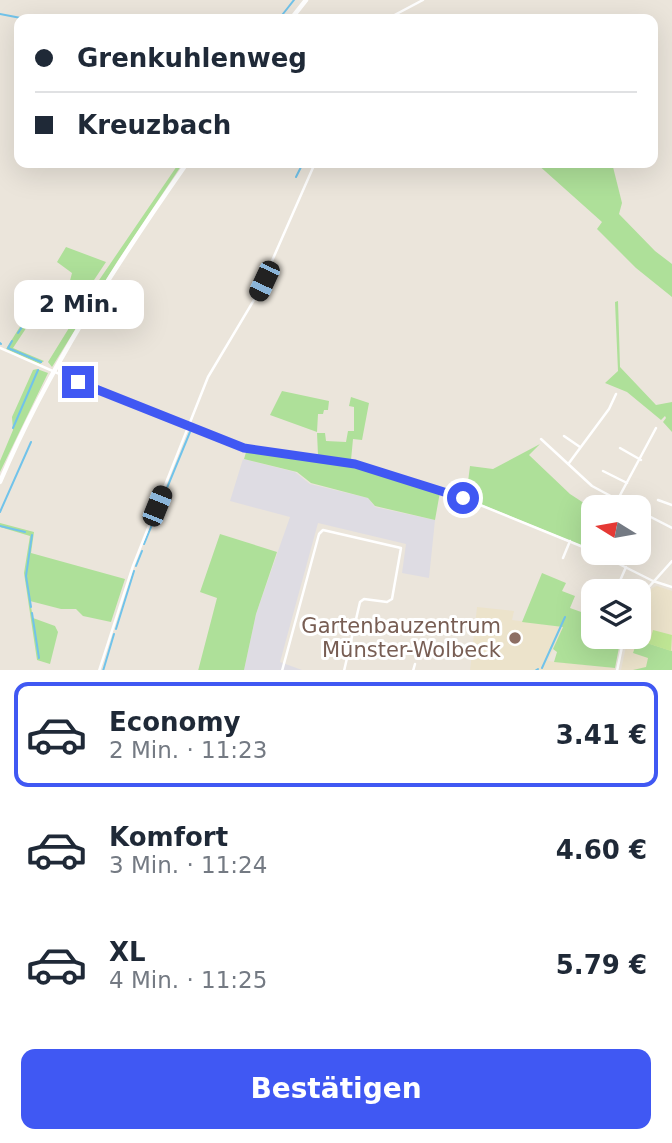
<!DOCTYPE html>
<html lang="de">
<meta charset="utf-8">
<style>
body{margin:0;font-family:"DejaVu Sans",sans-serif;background:#f2f2f3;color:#1f2937;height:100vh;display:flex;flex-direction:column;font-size:26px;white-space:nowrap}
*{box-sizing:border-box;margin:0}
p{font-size:23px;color:#747a83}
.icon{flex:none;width:38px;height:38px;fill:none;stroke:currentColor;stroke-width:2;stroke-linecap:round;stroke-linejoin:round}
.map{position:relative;height:670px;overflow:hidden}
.sheet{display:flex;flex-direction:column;background:#fff;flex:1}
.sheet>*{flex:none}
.top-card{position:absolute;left:14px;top:14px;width:644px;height:154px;border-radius:14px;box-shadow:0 7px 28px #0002;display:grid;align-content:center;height:154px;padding:0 21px;background:#fff}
.needle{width:46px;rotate:281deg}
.tools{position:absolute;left:581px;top:495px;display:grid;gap:14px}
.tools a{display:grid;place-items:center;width:70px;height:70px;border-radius:14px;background:#fff;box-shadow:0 7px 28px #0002;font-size:35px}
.end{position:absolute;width:32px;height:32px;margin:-16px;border:9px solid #4058f3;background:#fff;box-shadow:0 0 0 4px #fff}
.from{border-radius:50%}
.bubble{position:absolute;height:49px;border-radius:14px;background:#fff;box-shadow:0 7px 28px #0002;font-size:23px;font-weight:700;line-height:49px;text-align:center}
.car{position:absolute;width:21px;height:42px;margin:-21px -10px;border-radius:9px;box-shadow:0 0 5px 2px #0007;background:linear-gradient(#222 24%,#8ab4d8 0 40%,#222 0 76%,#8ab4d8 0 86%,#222 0)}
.top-card b{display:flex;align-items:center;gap:24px;height:66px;font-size:26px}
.top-card b+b{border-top:2px solid #e0e1e3}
.top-card i{width:18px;height:18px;background:#1f2937}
ul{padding:12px 0 0;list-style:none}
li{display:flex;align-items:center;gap:21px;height:105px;margin:0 14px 10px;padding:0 7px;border:4px solid transparent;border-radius:14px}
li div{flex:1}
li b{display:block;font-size:26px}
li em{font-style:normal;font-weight:700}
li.active{border-color:#4058f3}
li>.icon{width:63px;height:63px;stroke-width:1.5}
.action{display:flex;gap:14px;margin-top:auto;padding:14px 21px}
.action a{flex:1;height:80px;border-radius:14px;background:#4058f3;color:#fff;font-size:28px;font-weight:700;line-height:80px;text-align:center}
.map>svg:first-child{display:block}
.industrial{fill:#dedce3}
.education{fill:#ece3cb}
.green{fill:#aee099}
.pitch{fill:#c0e795}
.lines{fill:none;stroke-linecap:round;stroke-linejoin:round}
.stream{stroke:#71c3ea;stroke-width:2}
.minor{stroke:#fff;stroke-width:2.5}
.secondary{stroke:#fff;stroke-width:4.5}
.route{stroke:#4058f3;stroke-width:9}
.education-dot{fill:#8d6e63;stroke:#fff;stroke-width:2.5}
.labels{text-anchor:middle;stroke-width:6;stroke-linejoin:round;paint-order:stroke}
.education-label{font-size:21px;fill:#785e54;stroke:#fff;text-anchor:end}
</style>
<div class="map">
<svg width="672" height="671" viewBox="0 0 672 671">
<rect width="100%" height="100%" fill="#ebe5db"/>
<path class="industrial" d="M243,459l52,13 15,12 58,14 7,9 60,13 -6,58 -27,-5 4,-29 -88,-21 -38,139 22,8h-58l12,-56 34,-97 -60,-16z"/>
<path class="education" d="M657,586l15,5v79h-51l7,-33h11v-31l13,-18z
M477,607l37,4 -2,9 51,7 -15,34 67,7 -1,3h-144z"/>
<path class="green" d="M179,163h4l-66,99 -65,105 -4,-5 45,-73z
M536,163h76l10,40 -3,11 36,37 17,13v33l-36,-29 -39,-39 5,-7z
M66,247l40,15 -24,36 -15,-5 -2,4 -15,-5 -37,56 31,13 -4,3 -34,-15 40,-64 21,7 5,-19 -15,-11z
M618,301l2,66 36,38 16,-3v30l-9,-10 3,-4 -1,-2 -4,4 -34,-28 -22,-9 13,-12 -3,-69z
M37,369l11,4 -48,99v-11l13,-31 -1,-13 21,-47z
M282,391l47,10 -1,9h-4l-1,4h-5l-1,18 -47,-17z
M351,397l18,6 -7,37 -9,-1 -2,21 -33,-5 -1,-22h8l1,8 20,1 2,-11h6v-24l-5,-1z
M540,444l-11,11 41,39 23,15v41l-127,-52 4,-32 23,3z
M247,449l107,17 86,26 -5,28 -60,-14 -7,-8 -57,-15 -14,-11 -53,-13z
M0,523l34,9 -3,21 94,26 -14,43 -28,-6 -7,-7h-15l-31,-8 3,17 22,8 3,6 -8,32 -13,-4 -13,-87 6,-37 -30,-9z
M220,534l57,18 -21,62 -12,56 -46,1 19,-73 -17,-6z
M542,573l24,10 -4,8 13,5 -5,12 14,5 3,-5 6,3v26h28l-6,31 -61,-6 3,-10 -4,-3 10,-22 -41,-5z
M628,637h7v2l37,12v19h-39l13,-3 2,-9 -15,-5 4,-12z"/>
<path class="pitch" d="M653,630l19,5 -1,16 -37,-12 3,-2 13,4z"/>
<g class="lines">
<path class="stream" d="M0,14l26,5
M279,19l15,-19
M296,177l7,-14
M18,333l30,-45 31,11
M12,341l-4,7 33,14
M0,343l1,1
M13,428l25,-58
M0,512l31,-70
M0,526l25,6
M144,544l46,-112
M136,566l6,-15
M31,607l-5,-31 6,-41
M32,613l7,45
M116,629l18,-58
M542,668l23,-51
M103,671l11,-37
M535,671l3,-2"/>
<path class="minor" d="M387,19l36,-19
M0,348l96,42 149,58 110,16 43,12 65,22 130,53
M564,436l16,11
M541,439l51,47 41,22
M620,448l21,12
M569,463l40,-54 7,-15
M603,471l24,12
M618,499l38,-71
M658,500l14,5
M639,511l33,17
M597,553l56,28 19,6
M563,558l7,-17
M616,582l15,7
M619,583l7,-16
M639,598l33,-37
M99,671l34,-105 75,-189 49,-82 58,-132
M282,671l37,-137 4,-4 78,18 -9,51 -5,3 -23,-3 -4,3 -16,69
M413,671l2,-7
M617,671l7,-34"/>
<path class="secondary" d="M291,19l15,-19
M0,482c48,-114 117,-219 187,-319"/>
</g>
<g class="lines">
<path class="route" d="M78,382l166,66 111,16 108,34"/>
</g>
<circle class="education-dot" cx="515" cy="638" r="7"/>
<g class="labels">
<g class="education-label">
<text x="501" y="633">Gartenbauzentrum<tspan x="501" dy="24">Münster-Wolbeck</tspan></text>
</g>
</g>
</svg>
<div class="tools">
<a><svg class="needle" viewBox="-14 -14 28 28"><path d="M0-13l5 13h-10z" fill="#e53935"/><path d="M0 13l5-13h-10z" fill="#747a83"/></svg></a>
<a><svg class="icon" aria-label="layers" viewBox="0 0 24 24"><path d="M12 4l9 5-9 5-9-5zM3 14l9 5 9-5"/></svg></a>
</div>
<i class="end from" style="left:463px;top:498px"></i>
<i class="end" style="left:78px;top:382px"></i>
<div class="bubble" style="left:14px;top:280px;width:130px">2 Min.</div>
<i class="car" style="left:264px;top:281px;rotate:205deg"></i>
<i class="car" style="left:157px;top:506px;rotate:22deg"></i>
<div class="top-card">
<b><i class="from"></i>Grenkuhlenweg</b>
<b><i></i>Kreuzbach</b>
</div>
</div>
<section class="sheet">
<ul>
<li class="active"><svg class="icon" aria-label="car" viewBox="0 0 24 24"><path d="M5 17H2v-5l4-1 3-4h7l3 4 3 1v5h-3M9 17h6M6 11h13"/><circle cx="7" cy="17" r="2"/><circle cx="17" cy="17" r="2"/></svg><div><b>Economy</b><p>2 Min. · 11:23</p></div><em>3.41 €</em></li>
<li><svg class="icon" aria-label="car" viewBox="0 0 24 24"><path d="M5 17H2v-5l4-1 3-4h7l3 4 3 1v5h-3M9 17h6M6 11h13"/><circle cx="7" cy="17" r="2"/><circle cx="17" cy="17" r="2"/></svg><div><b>Komfort</b><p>3 Min. · 11:24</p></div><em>4.60 €</em></li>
<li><svg class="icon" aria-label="car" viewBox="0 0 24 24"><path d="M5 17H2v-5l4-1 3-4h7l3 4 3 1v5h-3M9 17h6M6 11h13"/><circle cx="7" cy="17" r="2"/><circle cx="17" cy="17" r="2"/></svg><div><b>XL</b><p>4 Min. · 11:25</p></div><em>5.79 €</em></li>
</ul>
<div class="action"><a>Bestätigen</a></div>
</section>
